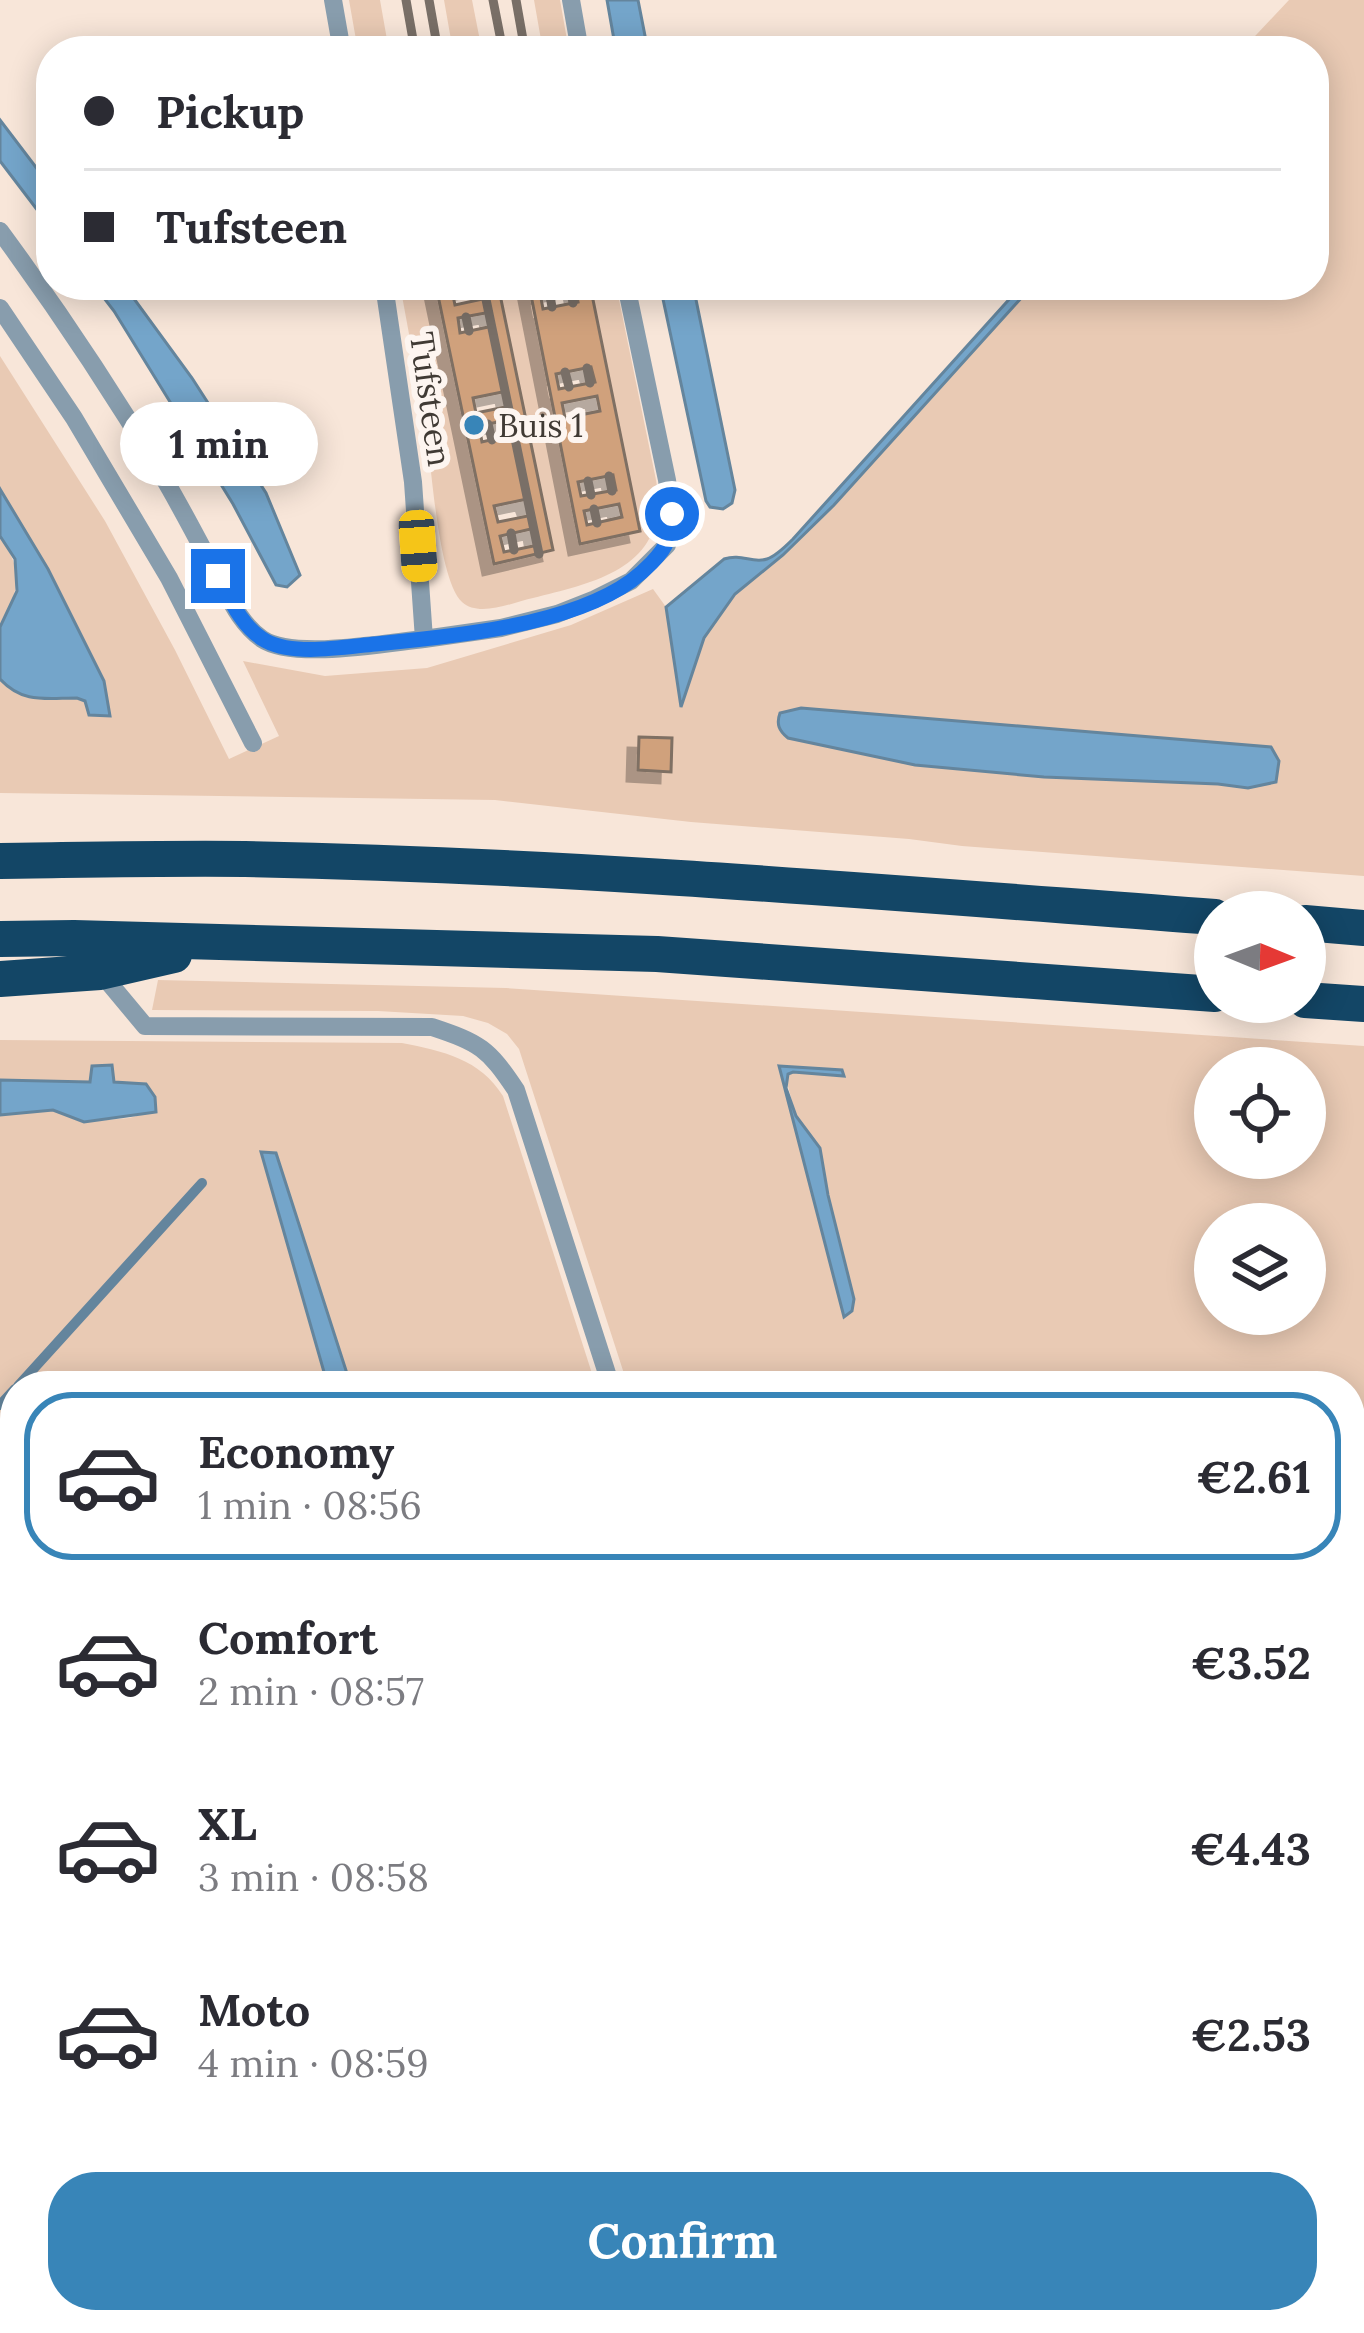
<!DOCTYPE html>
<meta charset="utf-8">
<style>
body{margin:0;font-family:Lora,serif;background:#f2f2f3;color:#2b2b33;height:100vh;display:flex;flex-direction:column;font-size:45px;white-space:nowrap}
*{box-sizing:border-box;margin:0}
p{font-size:39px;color:#7c7c81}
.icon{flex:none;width:66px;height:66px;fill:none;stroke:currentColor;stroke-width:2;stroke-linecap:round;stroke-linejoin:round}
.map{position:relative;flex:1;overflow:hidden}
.drawer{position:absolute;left:0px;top:1371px;width:1365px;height:963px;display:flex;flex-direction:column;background:#fff;border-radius:48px 48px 0 0;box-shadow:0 6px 30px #0003}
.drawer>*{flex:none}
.banner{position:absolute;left:36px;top:36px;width:1293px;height:264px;border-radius:48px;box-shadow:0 6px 30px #0003;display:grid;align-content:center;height:264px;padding:0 48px;background:#fff}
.needle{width:78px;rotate:91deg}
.buttons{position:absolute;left:1194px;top:891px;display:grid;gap:24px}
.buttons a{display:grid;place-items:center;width:132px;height:132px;border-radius:50%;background:#fff;box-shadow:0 6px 30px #0003;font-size:60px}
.end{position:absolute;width:54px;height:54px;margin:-27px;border:15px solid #1a73e8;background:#fff;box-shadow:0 0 0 6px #fff}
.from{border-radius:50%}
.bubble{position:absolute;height:84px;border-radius:42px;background:#fff;box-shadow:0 6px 30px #0003;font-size:39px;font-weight:800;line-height:84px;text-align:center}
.car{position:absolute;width:36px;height:72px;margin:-36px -18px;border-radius:15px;box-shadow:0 0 9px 3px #0007;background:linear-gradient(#f5c518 24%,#345 0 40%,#f5c518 0 76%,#345 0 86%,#f5c518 0)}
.banner b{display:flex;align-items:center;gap:42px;height:114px;font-size:45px}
.banner b+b{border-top:3px solid #e1e1e2}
.banner i{width:30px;height:30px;background:#2b2b33}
ul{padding:21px 0 0;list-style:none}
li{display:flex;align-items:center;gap:36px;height:168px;margin:0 24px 18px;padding:0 24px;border:6px solid transparent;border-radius:48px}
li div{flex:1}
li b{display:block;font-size:45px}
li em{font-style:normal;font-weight:800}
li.current{border-color:#3885b8}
li>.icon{width:108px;height:108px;stroke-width:1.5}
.primary-button{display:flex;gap:24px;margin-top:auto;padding:24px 48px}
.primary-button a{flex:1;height:138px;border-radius:48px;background:#3885b8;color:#fff;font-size:48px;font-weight:800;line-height:138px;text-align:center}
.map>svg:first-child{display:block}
.green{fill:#e9cab4;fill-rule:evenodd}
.water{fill:#74a5ca;stroke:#64859d;stroke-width:3}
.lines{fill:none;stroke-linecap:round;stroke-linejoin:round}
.stream{stroke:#64859d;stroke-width:10}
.building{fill:#d0a17c;stroke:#7f6f63;stroke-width:3;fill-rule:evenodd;filter:url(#shadow)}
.path{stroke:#b8aba0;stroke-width:6;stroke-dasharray:12 6;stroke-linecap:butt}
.lane{stroke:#889dad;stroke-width:18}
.highway{stroke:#134666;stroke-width:36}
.rail{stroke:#796f67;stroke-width:9}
.route{stroke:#1a73e8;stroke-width:15}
.poi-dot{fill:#3885b8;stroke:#fdf5f0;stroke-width:4.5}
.labels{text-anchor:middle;stroke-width:12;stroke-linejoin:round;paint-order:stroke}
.street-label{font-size:33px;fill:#403a34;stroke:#fdf5f0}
.poi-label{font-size:33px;fill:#403a34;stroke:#fdf5f0;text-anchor:start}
</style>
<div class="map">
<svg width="1364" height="2333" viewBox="0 0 1364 2333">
<defs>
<filter id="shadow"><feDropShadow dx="-11" dy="11" stdDeviation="0" flood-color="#0004"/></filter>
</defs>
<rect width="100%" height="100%" fill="#f8e6d9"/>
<path class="green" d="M349,0h31l9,51h-31z
M444,0h28l10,51h-29z
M534,0h26l9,51h-26z
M1289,0h75v876l-402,-30 -53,-7 -218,-17 -196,-22 -495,-7v-114c23,25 46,19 77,19l8,2 -37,-131 -48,-80v-133l105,165 70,129 54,109 50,-23 -36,-75 82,15 102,-8 144,-43 82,-36 13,18 15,98 23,-67 31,-45 48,-38 51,-50 199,-220h281v-234h-73zM801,708l219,20 228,60 -30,-4 -174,-7 -129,-12 -134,-33 -4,-11 3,-7z
M400,285h36l58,278 59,-13 -55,-265h31l51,258 60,-13 -50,-245h26l40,195c15,86 -58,102 -123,118 -19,4 -54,20 -71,4 -24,-23 -30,-135 -36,-171 -8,-49 -17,-97 -26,-146z
M0,536c25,39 19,51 0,91z
M158,980l348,8 858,58v432l-14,15v-107h-722l-109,-337 -12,-15 -19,-11 -25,-7 -85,-5 -226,-1zM779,1067l64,8 -50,-3 -5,2 -2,5 10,37 24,32 8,47 26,104 -2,12 -8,6zM1215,1068h90v90h-90zM1215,1224h90v90h-90z
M0,1040l402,3c41,8 78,16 101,53l93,290h-245l-74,-232 -16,-1 67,233h-313v933h494l4,14h-513v-1218l53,-5 31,12 45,-4 27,-7 -43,-29 -2,-17 -19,1 -1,16 -91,-2z
M1364,1507v79l-14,16v-80z
M1364,1630v154l-14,36v-174z
M1350,2025l14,47v159l-14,-39z
M1364,2255v78h-69l-3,-7 3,-7h55v-58z
M596,2319h615l5,14h-622z"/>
<path class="water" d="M607,0h31l10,51h-32z
M0,120l51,67v41l-51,-67z
M94,285h30l68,93 74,115 34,82 -13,12 -11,-2 -43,-81 -119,-193z
M660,285h33l42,205 -3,13 -9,6 -13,-2 -4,-6z
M1022,285h11l-199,220 -51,50 -48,39 -31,44 -23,69 -15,-100 58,-48c18,-6 28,5 43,0 9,-3 19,-13 26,-20z
M0,489l48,80 56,112 6,35 -21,-1 -4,-14 -8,-3c-31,0 -54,6 -77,-19v-52l17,-36 -2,-32 -15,-23z
M801,708l470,39 8,14 -3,21 -28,6 -30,-4 -174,-7 -129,-12 -127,-27c-9,-7 -12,-14 -8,-25z
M112,1065l2,17 32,2 9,13 1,15 -72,10 -31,-12 -53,5v-35l90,2 2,-16z
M779,1066l63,4 2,6 -51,-4 -5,2 -2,14 10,28 24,32 8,47 26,104 -2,12 -8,6z
M261,1152l15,1 75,233h-23z
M1364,1784v288l-14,-47v-205z
M509,2319h87l-2,14h-81z"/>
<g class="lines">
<path class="stream" d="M18,1386l184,-203
M0,1405l15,-16"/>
</g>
<path class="building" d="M442,285h40l-30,6 3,14 32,-7 -2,-13h13l55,265 -59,14 -58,-278zM491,312l2,14 -33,7 -2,-15zM507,391l3,15 -34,7 -3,-15zM512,419l4,15 -34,8 -3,-16zM527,499l6,16 -35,7 -4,-16zM535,528l3,17 -34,7 -4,-16z
M529,285h61l50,246 -60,13zM575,286l3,16 -35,7 -3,-16zM591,367l4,15 -36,7 -3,-15zM597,396l3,15 -35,7 -3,-15zM613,475l3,15 -35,6 -3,-14zM619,504l3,13 -35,8 -3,-14z
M639,737l33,1 -1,34 -33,-2z"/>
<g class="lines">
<path class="path" d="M1350,1508l14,-16"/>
<path class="lane" d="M333,0l9,51
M571,0l9,51
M0,231c58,79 112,160 162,244 19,32 36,65 53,97 13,23 24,51 47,67 31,21 124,4 162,0l-11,-157 -29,-197
M0,308l74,110 95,160 84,165
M424,639l77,-11 56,-14 38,-15 36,-18 36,-36 5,-31 -5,-34 -41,-195
M100,972l45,54 287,1c48,16 56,21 84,63l95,296
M1350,1627l14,-16
M1229,2319l6,14"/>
<path class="highway" d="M0,861c82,-1 164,-3 245,-2 324,6 647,34 970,58
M1305,923l59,5
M0,939l74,-1 583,16 558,40
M0,979l100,-7 74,-17
M1305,1000l59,4"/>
<path class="rail" d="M406,0l9,51
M429,0l9,51
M493,0l10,51
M516,0l9,51
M483,285l56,269
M570,287l3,16
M549,291l3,16
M466,317l3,14
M587,368l3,15
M565,372l4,15
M488,424l4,16
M609,476l3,15
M588,481l3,14
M594,509l3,14
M511,533l3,17"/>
</g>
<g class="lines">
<path class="route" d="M218,576c12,23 24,52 48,65 28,15 78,6 109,3 75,-7 194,-18 256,-63 11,-8 32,-27 36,-40 3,-8 4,-19 5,-27"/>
</g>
<circle class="poi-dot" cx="474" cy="425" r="12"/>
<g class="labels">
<g class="street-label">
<text transform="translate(431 399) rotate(82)" y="12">Tufsteen</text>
</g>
<g class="poi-label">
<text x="498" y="437">Buis 1</text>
</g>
</g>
</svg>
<div class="buttons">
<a><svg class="needle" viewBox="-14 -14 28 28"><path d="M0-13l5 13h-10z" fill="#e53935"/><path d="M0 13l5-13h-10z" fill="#7c7c81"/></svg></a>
<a><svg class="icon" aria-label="locate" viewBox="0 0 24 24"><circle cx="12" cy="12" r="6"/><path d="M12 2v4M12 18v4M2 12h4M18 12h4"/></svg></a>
<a><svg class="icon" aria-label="layers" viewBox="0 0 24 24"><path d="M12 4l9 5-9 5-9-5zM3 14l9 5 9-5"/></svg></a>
</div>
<i class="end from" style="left:672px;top:514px"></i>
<i class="end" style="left:218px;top:576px"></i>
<div class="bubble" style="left:120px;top:402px;width:198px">1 min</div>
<i class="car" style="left:418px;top:546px;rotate:176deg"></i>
<div class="banner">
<b><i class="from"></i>Pickup</b>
<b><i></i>Tufsteen</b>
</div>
<section class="drawer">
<ul>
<li class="current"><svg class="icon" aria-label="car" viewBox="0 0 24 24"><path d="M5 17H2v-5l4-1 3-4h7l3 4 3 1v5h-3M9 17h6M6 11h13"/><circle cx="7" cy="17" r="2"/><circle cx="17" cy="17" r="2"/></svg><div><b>Economy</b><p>1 min · 08:56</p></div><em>€2.61</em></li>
<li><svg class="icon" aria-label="car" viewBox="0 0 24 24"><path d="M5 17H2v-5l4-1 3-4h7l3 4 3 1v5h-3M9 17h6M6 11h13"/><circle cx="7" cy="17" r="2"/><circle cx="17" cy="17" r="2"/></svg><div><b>Comfort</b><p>2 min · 08:57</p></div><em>€3.52</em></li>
<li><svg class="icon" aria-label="car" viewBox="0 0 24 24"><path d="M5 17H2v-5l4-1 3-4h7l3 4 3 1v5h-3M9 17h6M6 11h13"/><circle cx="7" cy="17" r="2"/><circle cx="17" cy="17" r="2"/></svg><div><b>XL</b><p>3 min · 08:58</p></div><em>€4.43</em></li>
<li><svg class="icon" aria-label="car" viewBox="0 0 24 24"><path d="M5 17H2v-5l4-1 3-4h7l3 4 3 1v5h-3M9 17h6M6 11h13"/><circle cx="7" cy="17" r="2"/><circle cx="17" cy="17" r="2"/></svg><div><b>Moto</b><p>4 min · 08:59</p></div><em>€2.53</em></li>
</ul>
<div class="primary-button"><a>Confirm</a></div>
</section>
</div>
